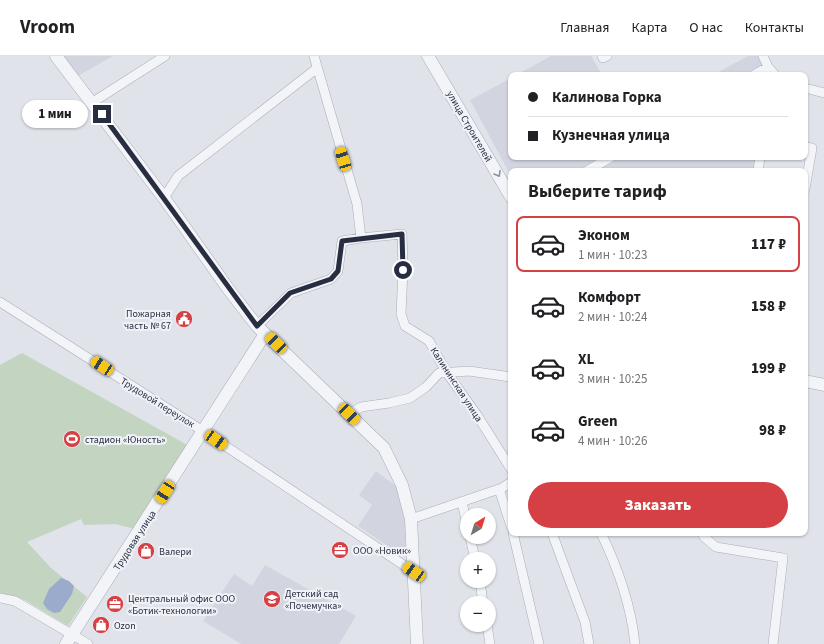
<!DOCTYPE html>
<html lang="ru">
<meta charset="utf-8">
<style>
body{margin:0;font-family:"Source Sans 3",sans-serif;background:#f2f2f2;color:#202124;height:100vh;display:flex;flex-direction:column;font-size:15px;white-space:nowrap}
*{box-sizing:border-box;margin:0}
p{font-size:13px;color:#757577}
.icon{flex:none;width:22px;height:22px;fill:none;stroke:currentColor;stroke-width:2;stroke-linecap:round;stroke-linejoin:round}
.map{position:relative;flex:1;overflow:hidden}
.sheet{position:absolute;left:508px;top:112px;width:300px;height:368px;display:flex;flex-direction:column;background:#fff;border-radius:8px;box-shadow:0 1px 3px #0004}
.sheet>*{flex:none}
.guide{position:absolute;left:508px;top:16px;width:300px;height:88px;border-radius:8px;box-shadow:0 1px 3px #0004;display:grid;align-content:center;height:88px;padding:0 20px;background:#fff}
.needle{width:26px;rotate:38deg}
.buttons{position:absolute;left:460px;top:452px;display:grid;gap:8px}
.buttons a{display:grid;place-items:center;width:36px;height:36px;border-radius:50%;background:#fff;box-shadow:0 1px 3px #0004;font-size:20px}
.end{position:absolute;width:18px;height:18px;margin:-9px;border:5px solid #282e42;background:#fff;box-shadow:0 0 0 2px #fff}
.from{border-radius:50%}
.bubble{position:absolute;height:28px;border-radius:14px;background:#fff;box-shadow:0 1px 3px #0004;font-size:13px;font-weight:800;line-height:28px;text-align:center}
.car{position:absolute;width:12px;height:24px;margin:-12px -6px;border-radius:5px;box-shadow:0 0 3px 1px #0007;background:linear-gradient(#f5c518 24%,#345 0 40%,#f5c518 0 76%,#345 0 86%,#f5c518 0)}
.guide b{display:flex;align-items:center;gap:14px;height:38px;font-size:15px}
.guide b+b{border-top:1px solid #e0e0e0}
.guide i{width:10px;height:10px;background:#202124}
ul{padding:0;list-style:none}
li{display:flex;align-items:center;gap:12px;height:56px;margin:0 8px 6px;padding:0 12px;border:2px solid transparent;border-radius:8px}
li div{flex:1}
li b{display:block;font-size:15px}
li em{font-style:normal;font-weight:800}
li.on{border-color:#d44044}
li>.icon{width:36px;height:36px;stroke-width:1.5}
h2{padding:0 20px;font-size:18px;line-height:48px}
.cta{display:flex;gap:8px;margin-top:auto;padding:8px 20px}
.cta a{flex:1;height:46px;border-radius:24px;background:#d44044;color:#fff;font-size:16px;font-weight:800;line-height:46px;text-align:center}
header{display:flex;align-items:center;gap:24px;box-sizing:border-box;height:56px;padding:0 20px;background:#fff;border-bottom:1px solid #e0e0e0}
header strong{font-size:19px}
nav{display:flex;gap:22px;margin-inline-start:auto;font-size:14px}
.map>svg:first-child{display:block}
.built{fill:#d2d5df}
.green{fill:#c3d4c1}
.water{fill:#9aabcb}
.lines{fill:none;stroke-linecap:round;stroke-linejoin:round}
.minor-casing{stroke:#a9adb8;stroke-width:10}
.tertiary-casing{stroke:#a9adb8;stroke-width:13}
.minor{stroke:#f3f4f8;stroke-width:9}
.tertiary{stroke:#f3f4f8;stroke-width:12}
.oneway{stroke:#8e919d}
.route{stroke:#282e42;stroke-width:5}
.labels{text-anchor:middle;stroke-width:4;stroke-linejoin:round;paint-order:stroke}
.street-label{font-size:10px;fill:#282e42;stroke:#f0f2f7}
.poi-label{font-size:10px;fill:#282e42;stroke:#f0f2f7;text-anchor:start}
</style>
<header>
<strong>Vroom</strong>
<nav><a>Главная</a><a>Карта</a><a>О нас</a><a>Контакты</a></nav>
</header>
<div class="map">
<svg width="824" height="588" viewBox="0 0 824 588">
<rect width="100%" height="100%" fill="#e0e3ea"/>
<path class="built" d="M60,0h53l-37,21z
M551,0h40l11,19h-86z
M748,0h10l11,19h-56z
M511,22v79h245l-3,14h-242v5l-41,-76z
M376,415l21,16 10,33 -2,27 -4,8 -43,-29 14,-21 -13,-10z
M265,509l91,51 -17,28h-98l-38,-23 31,-47 18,12z"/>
<path class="green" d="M22,297l169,94 -52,83 -24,-6 -31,1 -3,-6 -54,23 24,26 36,29 -19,29 -43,-26 -25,-6v-229z"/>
<path class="water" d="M61,522l8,3 5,5 -2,8 -12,18 -6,1 -7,-4 -4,-6 6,-14z"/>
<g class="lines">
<defs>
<path id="minor" d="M602,0l1,2 4,-2
M763,0l5,11 7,8
M754,19l14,-8
M805,32l19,5
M93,46l72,-46
M805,91l7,1 -7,41
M587,115l24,-14
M758,115l2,-14
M164,142l14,-22 138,-107
M361,182l41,-4 1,36 -2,44 4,12 24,15 18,32 30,42 34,54
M0,246l203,129 211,141
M257,270l34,-33 40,-14 7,-8 4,-30 19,-3 -4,-34 -43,-148
M349,358l12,-7 28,-4 21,-5 16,-11 13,-14 30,-2 42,6
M499,433l12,37
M462,446l5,23
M411,463l91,-31 9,-6
M513,477l26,111
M552,477l33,89 4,22
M601,477c17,35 30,72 34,111
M702,477l2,4 12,10 67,11 -10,86
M470,481l5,22
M480,525l3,22
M0,542l15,3 73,43
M487,569l3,19"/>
<path id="tertiary" d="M56,0l108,142 65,92 28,36 127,122 18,37 9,34 6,125
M428,0l83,141
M805,325l19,4
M66,588l199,-310"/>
</defs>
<use href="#minor" class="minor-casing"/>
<use href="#tertiary" class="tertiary-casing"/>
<use href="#minor" class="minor"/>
<use href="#tertiary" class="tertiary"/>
</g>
<defs><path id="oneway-chevron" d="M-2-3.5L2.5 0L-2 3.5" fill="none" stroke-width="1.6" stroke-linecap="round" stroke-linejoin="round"/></defs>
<use class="oneway" href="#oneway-chevron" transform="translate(498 118) rotate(60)"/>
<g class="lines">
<path class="route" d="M102,58l155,212 33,-33 41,-14 7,-8 4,-30 60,-7 1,36"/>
</g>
<defs>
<symbol id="civic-disc" viewBox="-11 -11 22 22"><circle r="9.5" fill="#d44044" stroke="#f0f2f7"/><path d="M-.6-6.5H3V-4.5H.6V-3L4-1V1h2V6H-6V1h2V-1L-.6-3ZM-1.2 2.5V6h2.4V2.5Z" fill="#fff"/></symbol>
<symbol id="stadium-disc" viewBox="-11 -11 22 22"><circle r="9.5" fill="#d44044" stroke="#f0f2f7"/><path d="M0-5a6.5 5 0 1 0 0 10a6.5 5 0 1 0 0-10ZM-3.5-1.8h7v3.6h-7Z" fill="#fff"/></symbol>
<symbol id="office-disc" viewBox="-11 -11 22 22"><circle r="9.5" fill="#d44044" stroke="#f0f2f7"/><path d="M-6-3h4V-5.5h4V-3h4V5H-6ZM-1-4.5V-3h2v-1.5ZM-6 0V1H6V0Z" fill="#fff"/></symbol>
<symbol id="shop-disc" viewBox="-11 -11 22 22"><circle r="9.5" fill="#d44044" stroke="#f0f2f7"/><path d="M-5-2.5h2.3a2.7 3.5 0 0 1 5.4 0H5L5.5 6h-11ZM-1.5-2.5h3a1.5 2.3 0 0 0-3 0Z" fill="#fff"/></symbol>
<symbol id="school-disc" viewBox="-11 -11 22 22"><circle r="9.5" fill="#d44044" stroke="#f0f2f7"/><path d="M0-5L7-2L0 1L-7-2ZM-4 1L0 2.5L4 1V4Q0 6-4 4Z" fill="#fff"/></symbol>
</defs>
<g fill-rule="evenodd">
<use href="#civic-disc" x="174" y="253" width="20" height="20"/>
<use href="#stadium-disc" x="62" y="373" width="20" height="20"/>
<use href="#office-disc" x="330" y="484" width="20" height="20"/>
<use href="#shop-disc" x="136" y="485" width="20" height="20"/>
<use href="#school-disc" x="262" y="533" width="20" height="20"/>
<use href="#office-disc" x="105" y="538" width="20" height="20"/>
<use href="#shop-disc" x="91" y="559" width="20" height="20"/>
</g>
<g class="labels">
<g class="street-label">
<text transform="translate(470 70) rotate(60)" y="4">улица Строителей</text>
<text transform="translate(457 328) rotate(57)" y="4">Калининская улица</text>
<text transform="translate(158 346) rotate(32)" y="4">Трудовой переулок</text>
<text transform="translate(134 484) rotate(-57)" y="4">Трудовая улица</text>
</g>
<g class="poi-label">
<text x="171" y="261" text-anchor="end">Пожарная<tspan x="171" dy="12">часть № 67</tspan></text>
<text x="85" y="387">стадион «Юность»</text>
<text x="353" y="498">ООО «Новик»</text>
<text x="159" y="499">Валери</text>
<text x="285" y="541">Детский сад<tspan x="285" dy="12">«Почемучка»</tspan></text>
<text x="128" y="546">Центральный офис ООО<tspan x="128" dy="12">«Ботик-технологии»</tspan></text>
<text x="114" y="573">Ozon</text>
</g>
</g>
</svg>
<div class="buttons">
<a><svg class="needle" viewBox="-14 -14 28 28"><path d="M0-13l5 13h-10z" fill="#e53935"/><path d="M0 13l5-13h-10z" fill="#757577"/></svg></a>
<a>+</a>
<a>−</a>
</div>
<i class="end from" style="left:403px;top:214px"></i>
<i class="end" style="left:102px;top:58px"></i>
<div class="bubble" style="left:22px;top:44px;width:66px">1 мин</div>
<i class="car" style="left:343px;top:103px;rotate:343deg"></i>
<i class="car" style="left:276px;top:287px;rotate:314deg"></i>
<i class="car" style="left:102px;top:310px;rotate:303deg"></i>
<i class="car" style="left:349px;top:358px;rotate:135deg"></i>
<i class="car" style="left:216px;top:384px;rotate:124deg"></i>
<i class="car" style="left:165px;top:436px;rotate:213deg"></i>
<i class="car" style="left:414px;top:516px;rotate:304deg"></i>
<div class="guide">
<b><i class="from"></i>Калинова Горка</b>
<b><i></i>Кузнечная улица</b>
</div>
<section class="sheet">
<h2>Выберите тариф</h2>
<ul>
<li class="on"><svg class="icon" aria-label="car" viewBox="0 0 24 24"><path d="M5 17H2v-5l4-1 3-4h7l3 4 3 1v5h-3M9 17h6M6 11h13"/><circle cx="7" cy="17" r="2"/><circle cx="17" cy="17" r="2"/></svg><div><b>Эконом</b><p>1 мин · 10:23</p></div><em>117 ₽</em></li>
<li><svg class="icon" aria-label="car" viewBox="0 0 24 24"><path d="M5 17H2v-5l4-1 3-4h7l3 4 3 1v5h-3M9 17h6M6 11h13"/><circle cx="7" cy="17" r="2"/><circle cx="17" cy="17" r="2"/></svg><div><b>Комфорт</b><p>2 мин · 10:24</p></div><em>158 ₽</em></li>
<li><svg class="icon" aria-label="car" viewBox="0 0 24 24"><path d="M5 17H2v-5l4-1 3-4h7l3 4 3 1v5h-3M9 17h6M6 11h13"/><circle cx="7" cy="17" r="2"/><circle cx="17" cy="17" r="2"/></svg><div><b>XL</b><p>3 мин · 10:25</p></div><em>199 ₽</em></li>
<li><svg class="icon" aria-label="car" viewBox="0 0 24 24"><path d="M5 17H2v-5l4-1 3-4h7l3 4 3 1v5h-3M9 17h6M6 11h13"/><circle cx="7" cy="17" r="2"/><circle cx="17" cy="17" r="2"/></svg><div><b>Green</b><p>4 мин · 10:26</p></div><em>98 ₽</em></li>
</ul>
<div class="cta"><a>Заказать</a></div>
</section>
</div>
